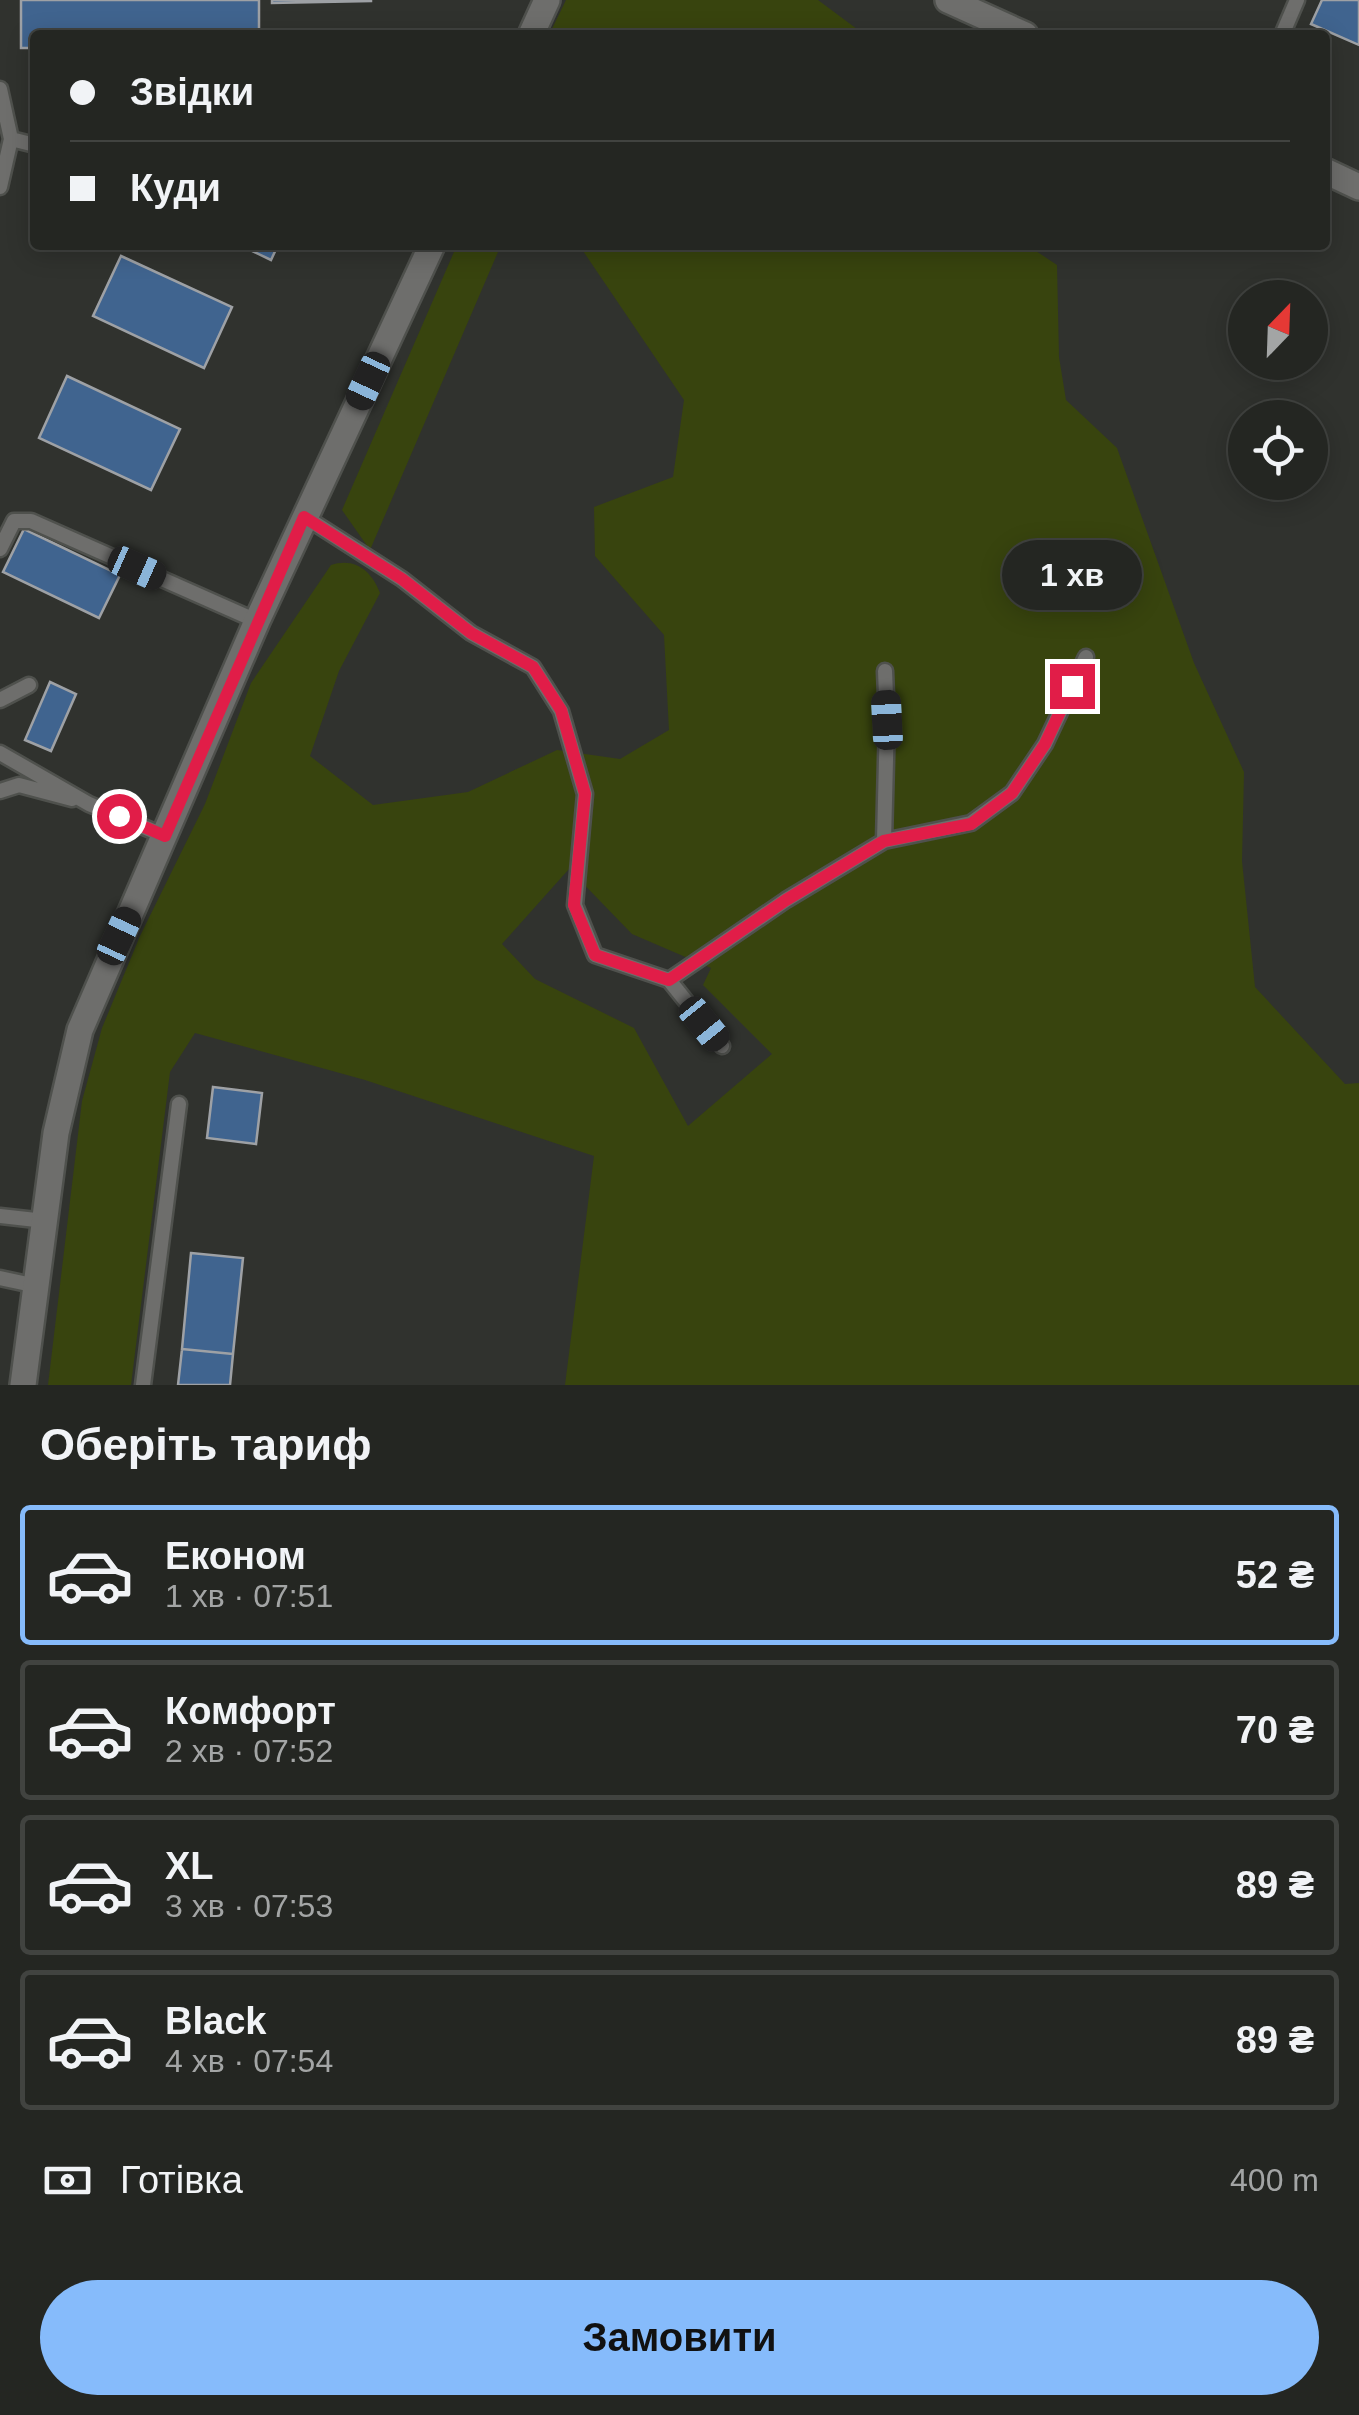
<!DOCTYPE html>
<html lang="uk">
<meta charset="utf-8">
<style>
body{margin:0;font-family:Helvetica,sans-serif;background:#30322f;color:#f1f3f6;height:100vh;display:flex;flex-direction:column;font-size:38px;white-space:nowrap}
*{box-sizing:border-box;margin:0}
p{font-size:32px;color:#a3a5a5}
.icon{flex:none;width:55px;height:55px;fill:none;stroke:currentColor;stroke-width:2;stroke-linecap:round;stroke-linejoin:round}
.map{position:relative;height:1385px;overflow:hidden}
.side{display:flex;flex-direction:column;background:#242622;flex:1}
.side>*{flex:none}
.top-card{position:absolute;left:30px;top:30px;width:1300px;height:220px;border-radius:10px;box-shadow:0 5px 25px #0003,0 0 0 2px #414340;display:grid;align-content:center;height:220px;padding:0 40px;background:#242622}
.needle{width:65px;rotate:23deg}
.tools{position:absolute;left:1228px;top:280px;display:grid;gap:20px}
.tools a{display:grid;place-items:center;width:100px;height:100px;border-radius:50%;background:#242622;box-shadow:0 5px 25px #0003,0 0 0 2px #414340;font-size:50px}
.end{position:absolute;width:45px;height:45px;margin:-22px;border:12px solid #e11d48;background:#fff;box-shadow:0 0 0 5px #fff}
.from{border-radius:50%}
.bubble{position:absolute;height:70px;border-radius:35px;background:#242622;box-shadow:0 5px 25px #0003,0 0 0 2px #414340;font-size:32px;font-weight:800;line-height:70px;text-align:center}
.car{position:absolute;width:30px;height:60px;margin:-30px -15px;border-radius:12px;box-shadow:0 0 8px 2px #0007;background:linear-gradient(#222 24%,#8ab4d8 0 40%,#222 0 76%,#8ab4d8 0 86%,#222 0)}
.top-card b{display:flex;align-items:center;gap:35px;height:95px;font-size:38px}
.top-card b+b{border-top:2px solid #414340}
.top-card i{width:25px;height:25px;background:#f1f3f6}
ul{padding:0;list-style:none}
li{display:flex;align-items:center;gap:30px;height:140px;margin:0 20px 15px;padding:0 20px;border:5px solid #414340;border-radius:10px}
li div{flex:1}
li b{display:block;font-size:38px}
li em{font-style:normal;font-weight:800}
li.current{border-color:#86bbfb}
li>.icon{width:90px;height:90px;stroke-width:1.5}
h2{padding:0 40px;font-size:45px;line-height:120px}
.pay{display:flex;align-items:center;gap:25px;height:110px;padding:0 40px;font-size:38px}
.pay p{margin-inline-start:auto}
.primary-button{display:flex;gap:20px;margin-top:auto;padding:20px 40px}
.primary-button a{flex:1;height:115px;border-radius:60px;background:#86bbfb;color:#111;font-size:40px;font-weight:800;line-height:115px;text-align:center}
.map>svg:first-child{display:block}
.green{fill:#38440e;fill-rule:evenodd}
.building{fill:#40648f;stroke:#9ea1a5;stroke-width:2.5}
.lines{fill:none;stroke-linecap:round;stroke-linejoin:round}
.lane-casing{stroke:#4f514d;stroke-width:19}
.street-casing{stroke:#4f514d;stroke-width:30}
.lane{stroke:#6e6e6c;stroke-width:14}
.street{stroke:#6e6e6c;stroke-width:25}
.route{stroke:#e11d48;stroke-width:12}
</style>
<div class="map">
<svg width="1359" height="1385" viewBox="0 0 1359 1385">
<rect width="100%" height="100%" fill="#30322e"/>
<path class="green" d="M566,0h252l47,35h-316z
M457,245h44l-131,305 -28,-40z
M579,245h448l30,20 2,92 7,43 51,48 77,215 50,109 -2,89 13,126 90,97 14,-1v302h-794l29,-229 -229,-76 -170,-47 -25,39 -39,313h-83l34,-284 20,-73 38,-92 65,-132 46,-121 80,-118c24,-8 41,6 49,28l-41,78 -29,85 63,49 95,-13 89,-42 63,9 49,-29 -5,-95 -69,-79 -1,-49 79,-30 11,-77zM569,869l63,65 79,34 -8,17 69,69 -84,72 -54,-98 -99,-49 -33,-35z"/>
<path class="building" d="M21,0h238v35h-224v13h-14z
M272,0h99v1l-99,2z
M1322,0h37v45l-48,-21z
M240,245h38l-7,15z
M121,256l111,51 -28,61 -111,-52z
M67,376l113,53 -29,61 -112,-52z
M24,529l96,46 -21,43 -96,-46z
M50,682l26,12 -25,57 -26,-11z
M213,1087l49,6 -6,51 -49,-6z
M191,1253l52,5 -10,96 -51,-5z
M182,1349l51,5 -3,31h-52z"/>
<g class="lines">
<defs>
<path id="lane" d="M1282,35l15,-35
M0,89l11,50 24,6
M0,187l11,-48
M305,517l97,62 69,54 62,34 28,44 24,83 -10,111 20,50 74,25 117,-80 98,-59 87,-18 41,-30 33,-49 41,-87
M0,549l14,-28h17l226,100
M0,700l29,-15
M0,753l89,51 76,32
M0,791l19,-6 53,14
M884,841l3,-121 -2,-49
M669,980l53,66
M0,1216l45,5
M0,1278l37,8
M143,1385l36,-281"/>
<path id="street" d="M948,0l77,35
M531,35l16,-35
M1325,171l34,16
M23,1385l33,-252 24,-103 177,-409 175,-376"/>
</defs>
<use href="#lane" class="lane-casing"/>
<use href="#street" class="street-casing"/>
<use href="#lane" class="lane"/>
<use href="#street" class="street"/>
</g>
<g class="lines">
<path class="route" d="M119,816l46,20 139,-319 98,62 69,54 62,34 28,43 24,84 -11,111 21,50 74,25 117,-80 98,-59 87,-17 41,-31 33,-49 27,-58"/>
</g>
</svg>
<div class="tools">
<a><svg class="needle" viewBox="-14 -14 28 28"><path d="M0-13l5 13h-10z" fill="#e53935"/><path d="M0 13l5-13h-10z" fill="#a3a5a5"/></svg></a>
<a><svg class="icon" aria-label="locate" viewBox="0 0 24 24"><circle cx="12" cy="12" r="6"/><path d="M12 2v4M12 18v4M2 12h4M18 12h4"/></svg></a>
</div>
<i class="end from" style="left:119px;top:816px"></i>
<i class="end" style="left:1072px;top:686px"></i>
<div class="bubble" style="left:1002px;top:540px;width:140px">1 хв</div>
<i class="car" style="left:368px;top:381px;rotate:205deg"></i>
<i class="car" style="left:137px;top:568px;rotate:114deg"></i>
<i class="car" style="left:887px;top:720px;rotate:357deg"></i>
<i class="car" style="left:119px;top:936px;rotate:25deg"></i>
<i class="car" style="left:704px;top:1024px;rotate:141deg"></i>
<div class="top-card">
<b><i class="from"></i>Звідки</b>
<b><i></i>Куди</b>
</div>
</div>
<section class="side">
<h2>Оберіть тариф</h2>
<ul>
<li class="current"><svg class="icon" aria-label="car" viewBox="0 0 24 24"><path d="M5 17H2v-5l4-1 3-4h7l3 4 3 1v5h-3M9 17h6M6 11h13"/><circle cx="7" cy="17" r="2"/><circle cx="17" cy="17" r="2"/></svg><div><b>Економ</b><p>1 хв · 07:51</p></div><em>52 ₴</em></li>
<li><svg class="icon" aria-label="car" viewBox="0 0 24 24"><path d="M5 17H2v-5l4-1 3-4h7l3 4 3 1v5h-3M9 17h6M6 11h13"/><circle cx="7" cy="17" r="2"/><circle cx="17" cy="17" r="2"/></svg><div><b>Комфорт</b><p>2 хв · 07:52</p></div><em>70 ₴</em></li>
<li><svg class="icon" aria-label="car" viewBox="0 0 24 24"><path d="M5 17H2v-5l4-1 3-4h7l3 4 3 1v5h-3M9 17h6M6 11h13"/><circle cx="7" cy="17" r="2"/><circle cx="17" cy="17" r="2"/></svg><div><b>XL</b><p>3 хв · 07:53</p></div><em>89 ₴</em></li>
<li><svg class="icon" aria-label="car" viewBox="0 0 24 24"><path d="M5 17H2v-5l4-1 3-4h7l3 4 3 1v5h-3M9 17h6M6 11h13"/><circle cx="7" cy="17" r="2"/><circle cx="17" cy="17" r="2"/></svg><div><b>Black</b><p>4 хв · 07:54</p></div><em>89 ₴</em></li>
</ul>
<div class="pay"><svg class="icon" aria-label="cash" viewBox="0 0 24 24"><path d="M3 7h18v10H3z"/><circle cx="12" cy="12" r="2"/></svg>Готівка<p>400 m</p></div>
<div class="primary-button"><a>Замовити</a></div>
</section>
